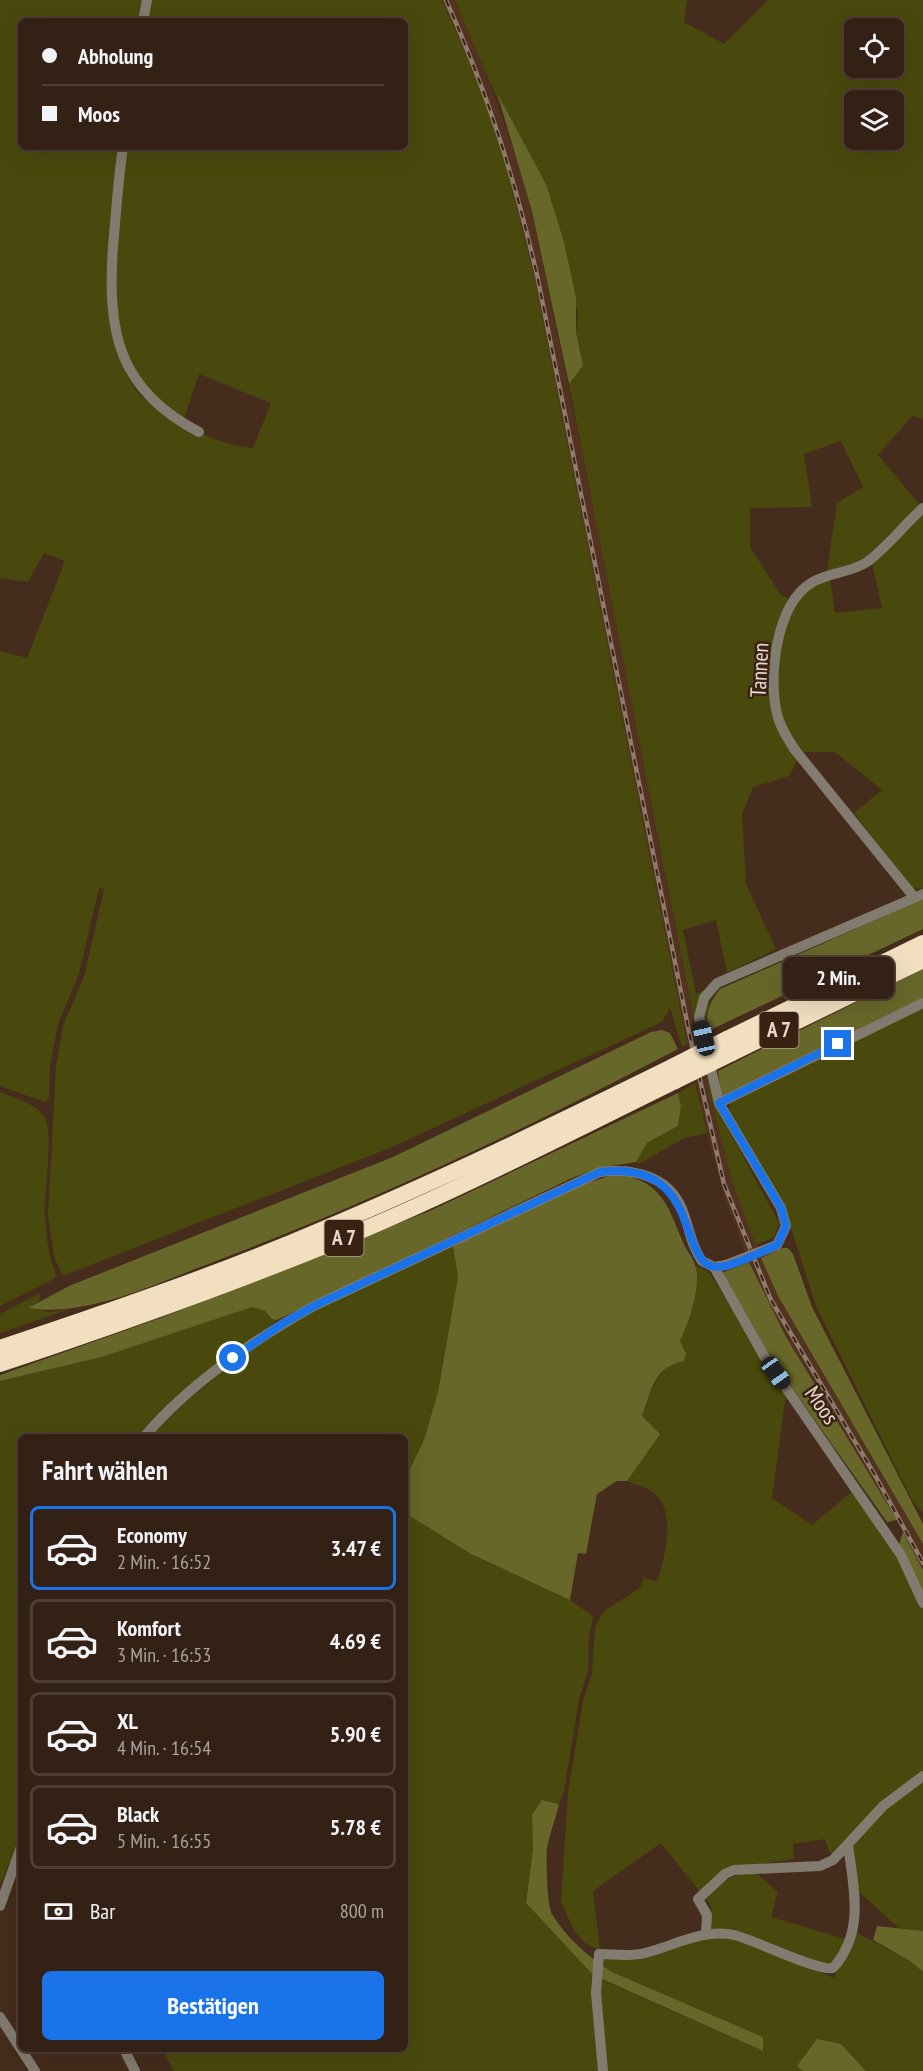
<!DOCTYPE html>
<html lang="de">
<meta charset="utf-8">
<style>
body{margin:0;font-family:"PT Sans Narrow",sans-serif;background:#3f2e22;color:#f1f3f6;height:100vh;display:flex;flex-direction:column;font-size:22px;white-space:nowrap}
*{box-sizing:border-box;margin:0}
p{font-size:20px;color:#a9a3a0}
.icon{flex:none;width:33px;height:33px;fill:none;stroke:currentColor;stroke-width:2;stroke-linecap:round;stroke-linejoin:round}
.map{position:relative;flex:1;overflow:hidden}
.side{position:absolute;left:18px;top:1434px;width:390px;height:618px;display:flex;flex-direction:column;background:#342115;border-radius:9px;box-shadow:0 6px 24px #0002,0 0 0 2px #4e3e34}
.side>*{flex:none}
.banner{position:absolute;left:18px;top:18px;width:390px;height:132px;border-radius:9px;box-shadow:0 6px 24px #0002,0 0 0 2px #4e3e34;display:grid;align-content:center;height:132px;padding:0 24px;background:#342115}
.tools{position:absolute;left:844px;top:18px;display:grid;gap:12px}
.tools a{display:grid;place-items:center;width:60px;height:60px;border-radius:9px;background:#342115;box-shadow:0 6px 24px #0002,0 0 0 2px #4e3e34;font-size:30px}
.end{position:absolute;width:27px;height:27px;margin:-14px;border:8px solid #1a73e8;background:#fff;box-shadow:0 0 0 3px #fff}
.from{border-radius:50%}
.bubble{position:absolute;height:42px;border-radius:9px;background:#342115;box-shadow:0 6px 24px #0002,0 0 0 2px #4e3e34;font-size:20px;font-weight:600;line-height:42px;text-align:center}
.car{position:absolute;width:18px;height:36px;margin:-18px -9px;border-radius:8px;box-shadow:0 0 4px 2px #0007;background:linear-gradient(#222 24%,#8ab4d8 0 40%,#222 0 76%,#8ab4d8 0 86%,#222 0)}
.banner b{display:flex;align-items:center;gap:21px;height:57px;font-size:22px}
.banner b+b{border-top:2px solid #4e3e34}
.banner i{width:15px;height:15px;background:#f1f3f6}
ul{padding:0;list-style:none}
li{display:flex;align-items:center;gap:18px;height:84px;margin:0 12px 9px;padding:0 12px;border:3px solid #4e3e34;border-radius:9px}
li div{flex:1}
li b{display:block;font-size:22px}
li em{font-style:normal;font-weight:600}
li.selected{border-color:#1a73e8}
li>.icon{width:54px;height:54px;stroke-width:1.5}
h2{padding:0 24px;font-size:27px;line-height:72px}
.pay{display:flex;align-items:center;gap:15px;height:66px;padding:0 24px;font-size:22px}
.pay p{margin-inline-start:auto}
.action{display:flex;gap:12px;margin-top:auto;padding:12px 24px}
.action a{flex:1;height:69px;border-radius:9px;background:#1a73e8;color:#fff;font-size:24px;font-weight:600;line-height:69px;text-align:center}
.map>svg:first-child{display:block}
.built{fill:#51331f}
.green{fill:#49490d;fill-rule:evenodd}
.forest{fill:#676729}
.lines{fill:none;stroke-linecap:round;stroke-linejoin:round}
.minor{stroke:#827b6f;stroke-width:10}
.highway{stroke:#f1dfc0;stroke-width:16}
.rail-casing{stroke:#8f7a6d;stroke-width:4.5}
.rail{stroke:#3a2212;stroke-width:2;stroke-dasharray:7;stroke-linecap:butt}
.minor-bridge{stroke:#827b6f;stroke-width:10}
.highway-bridge{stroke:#f1dfc0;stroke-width:16}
.route{stroke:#1a73e8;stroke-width:8}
.labels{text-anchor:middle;stroke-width:5;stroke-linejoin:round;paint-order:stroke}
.shield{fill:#3a2212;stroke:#b4a196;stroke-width:1.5}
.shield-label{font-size:21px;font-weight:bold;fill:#e8d8ce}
.street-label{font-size:22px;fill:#e8d8ce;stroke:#3a2212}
</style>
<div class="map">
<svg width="923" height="2071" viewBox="0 0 923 2071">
<rect width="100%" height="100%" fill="#452c1c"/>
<path class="built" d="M442,0h13l27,62 34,94 16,55 76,366 88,453 36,151 46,115 145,248v26l-22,-44 -115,-189 -37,-75 -22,-57 -20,-72 -36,-158 -137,-699 -30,-120 -32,-89z"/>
<path class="green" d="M0,0h145l-5,21h-119v126h98c-6,75 -29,178 17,243 9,12 25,19 37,27 26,17 49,28 80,31l18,-45 -72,-29 -16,48 -29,-22 -29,-43 -12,-71 12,-139h280v-126h-261l4,-21h294l30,67 32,89 30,120 153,768 -5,3 -12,-39 -8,14 -272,126 -325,127 -3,-1 -8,-17 -6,-42 8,-149 7,-41 21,-48 20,-88 -5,-1 -20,86 -21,50 -8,42 -1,32 -4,4 -45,-16v-435l27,7 38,-97 -21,-8 -16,29 -28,-4z
M455,0h232l-3,22 40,22 44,-44h155v419l-11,-3 -34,39 42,50 -59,56 -34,10 10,-68 26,-16 -22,-46 -37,13 8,53 -62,1v39l31,48 7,3 -7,21 -11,77 29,62 -10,18 -36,11 -11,27 4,70 30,65 -49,24 -11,-53 -33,10 13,64 8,-4 6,11 -4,16 2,14 -10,8 -129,-655 14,-18 -7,-34 2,-19 -32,-129 -51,-90zM855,28h39v40h-39zM855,100h39v40h-39z
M923,514v375l-11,-1 -58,-75 28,-23 -47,-38h-35c-6,-11 -15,-24 -20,-36 -9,-27 0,-91 16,-113 9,-12 21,-19 34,-24l5,34 47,-5 -10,-45z
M923,1005v508l-10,-11 -97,-196 -27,-84 -61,-112 3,-10z
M708,1077l13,38 58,108 -5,14 -18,8 -24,-64 -26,-103z
M695,1083l12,50 -23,5 -45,26 -3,-2 11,-19 31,-17 3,-20 -3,-13z
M0,1092c14,6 35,11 44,24 11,17 -1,77 1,101 1,20 4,40 11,58l-2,4 -54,27z
M453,1246l5,31 -20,115 -14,48 -19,39v-42h-256l34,-33 70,-57 63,-37z
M695,1265l14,7 77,122 -14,104 40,27 42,-35 45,70 24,49v163l-90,82 -4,-2 -4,-13 -32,5 1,15 -60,9 -33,25 -40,-50 -68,48 7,60 -15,-8 -10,-11 -14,-30 7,-110 15,-91 9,-28 3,-46 8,-15 37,-24 4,-10 13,4c8,-23 20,-73 -4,-90 -7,-5 -18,-7 -26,-11 5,-9 6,-21 8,-32 9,-41 13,-73 51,-96l-6,-12 14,-39z
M40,1293l-1,8 -10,7 19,4 22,-3 -70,24v-19z
M252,1306l13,5 7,8 5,1 -129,105 -10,12h-117v399l-21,49v-504l102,-24z
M405,1513l66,41 99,46 23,16 -4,20 -1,35 -9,29 -15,91 -5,13 -17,-4 -10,15 1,34 -7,54 67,72 7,96h-426l-12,-22h243z
M923,1780v151l-24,-3 -40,-36 -7,-47 33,-36z
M756,1873l22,19 -7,25 74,22 -7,19 -7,7c-21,-2 -38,-14 -58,-21 -20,-8 -40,-12 -61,-13l-1,-26 -7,-8c20,-17 25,-23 52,-24z
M857,1933l53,28 13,11v99h-57l-25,-27 -44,22 6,5h-197l-6,-92 163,72v-14l-151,-65 -11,-7 4,-8c29,-6 96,-24 122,-20 38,7 72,27 107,41z"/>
<path class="forest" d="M497,93l49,91 18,58 12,56v34l7,34 -14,18 -37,-173z
M923,899v30l-215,102c-3,-18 1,-28 12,-42z
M923,969v30l-196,96h-6l-3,-24z
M662,1030l8,3 8,16c-152,80 -306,153 -467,214 -54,20 -125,55 -183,45l41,-22 324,-129 258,-125z
M678,1093l3,13 -3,20 -31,17 -11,19 -37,6 -27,10 -295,142 -5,-1 -7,-8 -13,-4 -150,50 -102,24v-6l163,-58 269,-107z
M616,1174c44,6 51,29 66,66 3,9 11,17 13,25 7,21 -6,56 -15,76l6,12 -2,8c-30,6 -32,28 -42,55l18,18 -33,47h-10l-20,13 -11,60 -8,-1 -8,47 -99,-46 -66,-41v-34l19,-39 14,-48 20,-115 -5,-31 121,-59z
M783,1248h5l5,6 19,53 111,217v20l-145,-248 -17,-38z
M749,1262l37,75 111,183 -10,2 -119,-168 -46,-81z
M903,1532l20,38v27l-24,-52z
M542,1800l17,4c-3,15 -10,30 -12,45 -1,12 0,56 5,65 14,24 37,43 60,58l151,65v14l-170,-76 -67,-72 7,-54 -1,-34z
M877,1926l46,5v41l-13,-11 -37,-21z
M817,2039l24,5 25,27h-63l-6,-5z"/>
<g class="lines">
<path class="minor" d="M143,21l4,-21
M123,147c-5,33 -7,67 -10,100 -6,85 5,143 86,185
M914,897l-119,-147c-7,-11 -15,-23 -18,-36 -9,-38 -1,-109 34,-131 17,-11 40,-10 56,-21 20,-15 37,-37 56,-54
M719,1103l204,-100
M777,1245l9,-19 -5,-18 -62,-105 -20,-86 5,-19 13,-15 206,-89
M714,1267l50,89 137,199 22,48
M144,1437c44,-52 111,-98 170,-131l286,-134c32,-4 68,3 82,37 7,17 9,37 20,52l12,6 12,-2
M0,1906l21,-59
M706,1934l1,-19 -9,-16 27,-25 9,-4 86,-4 13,-6 15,-16
M0,2017l35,54
M124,2049l11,22
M603,2071l-7,-78 3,-39c15,0 32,3 46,-1 28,-7 59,-25 89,-18 22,5 84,37 99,33 33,-37 20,-81 15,-124l35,-38 40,-30"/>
<path class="highway" d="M727,1039l196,-96
M732,1053l191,-93
M0,1348c108,-36 216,-73 321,-118 119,-50 235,-106 351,-163
M0,1364c111,-37 221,-76 329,-120 118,-48 232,-107 346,-163"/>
<defs>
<path id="rail" d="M446,0c42,94 68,176 91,275l152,757 35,152 47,116 105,177 47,86"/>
</defs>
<use href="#rail" class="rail-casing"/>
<use href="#rail" class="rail"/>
<path class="minor-bridge" d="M726,1265l51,-20"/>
<path class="highway-bridge" d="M672,1067l55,-28
M675,1081l57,-28"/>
</g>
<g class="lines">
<path class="route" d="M233,1358l49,-34 32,-18 286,-134c105,-13 76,95 117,95 16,0 45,-16 60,-22l9,-19 -5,-18 -62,-105 119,-59"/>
</g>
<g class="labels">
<g class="shield">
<rect x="759.5" y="1012" width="39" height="36" rx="4.5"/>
<rect x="324.5" y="1220" width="39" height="36" rx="4.5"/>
</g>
<g class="shield-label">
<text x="779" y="1037">A 7</text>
<text x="344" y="1245">A 7</text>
</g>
<g class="street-label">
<text transform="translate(759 670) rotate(-87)" y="8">Tannen</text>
<text transform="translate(822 1405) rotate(55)" y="8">Moos</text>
</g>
</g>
</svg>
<div class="tools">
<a><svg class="icon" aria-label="locate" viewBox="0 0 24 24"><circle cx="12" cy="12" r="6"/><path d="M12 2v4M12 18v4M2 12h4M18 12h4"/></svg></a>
<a><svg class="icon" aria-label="layers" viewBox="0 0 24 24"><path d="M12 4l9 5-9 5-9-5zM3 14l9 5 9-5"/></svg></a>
</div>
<i class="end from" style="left:233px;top:1358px"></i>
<i class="end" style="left:838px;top:1044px"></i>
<div class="bubble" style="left:783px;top:957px;width:111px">2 Min.</div>
<i class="car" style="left:704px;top:1038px;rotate:347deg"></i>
<i class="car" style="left:776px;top:1373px;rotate:145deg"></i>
<div class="banner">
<b><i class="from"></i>Abholung</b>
<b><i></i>Moos</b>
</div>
<section class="side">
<h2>Fahrt wählen</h2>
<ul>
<li class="selected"><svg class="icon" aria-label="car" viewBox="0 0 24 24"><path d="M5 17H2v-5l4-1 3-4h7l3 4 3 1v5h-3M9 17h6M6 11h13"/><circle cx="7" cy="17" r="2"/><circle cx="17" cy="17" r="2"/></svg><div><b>Economy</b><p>2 Min. · 16:52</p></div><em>3.47 €</em></li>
<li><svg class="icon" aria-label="car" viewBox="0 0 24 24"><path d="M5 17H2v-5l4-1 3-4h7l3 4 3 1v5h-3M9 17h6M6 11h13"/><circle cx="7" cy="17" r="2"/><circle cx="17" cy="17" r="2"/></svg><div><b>Komfort</b><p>3 Min. · 16:53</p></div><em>4.69 €</em></li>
<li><svg class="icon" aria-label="car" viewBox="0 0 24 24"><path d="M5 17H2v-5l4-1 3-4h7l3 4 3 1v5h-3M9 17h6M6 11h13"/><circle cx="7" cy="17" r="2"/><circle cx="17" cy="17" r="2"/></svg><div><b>XL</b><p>4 Min. · 16:54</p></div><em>5.90 €</em></li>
<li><svg class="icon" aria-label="car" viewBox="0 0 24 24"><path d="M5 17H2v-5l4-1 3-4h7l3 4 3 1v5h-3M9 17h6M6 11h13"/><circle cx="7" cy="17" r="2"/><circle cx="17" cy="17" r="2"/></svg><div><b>Black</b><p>5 Min. · 16:55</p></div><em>5.78 €</em></li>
</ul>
<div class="pay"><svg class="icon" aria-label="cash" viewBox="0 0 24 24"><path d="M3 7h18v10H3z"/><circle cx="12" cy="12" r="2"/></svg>Bar<p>800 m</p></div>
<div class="action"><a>Bestätigen</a></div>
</section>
</div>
